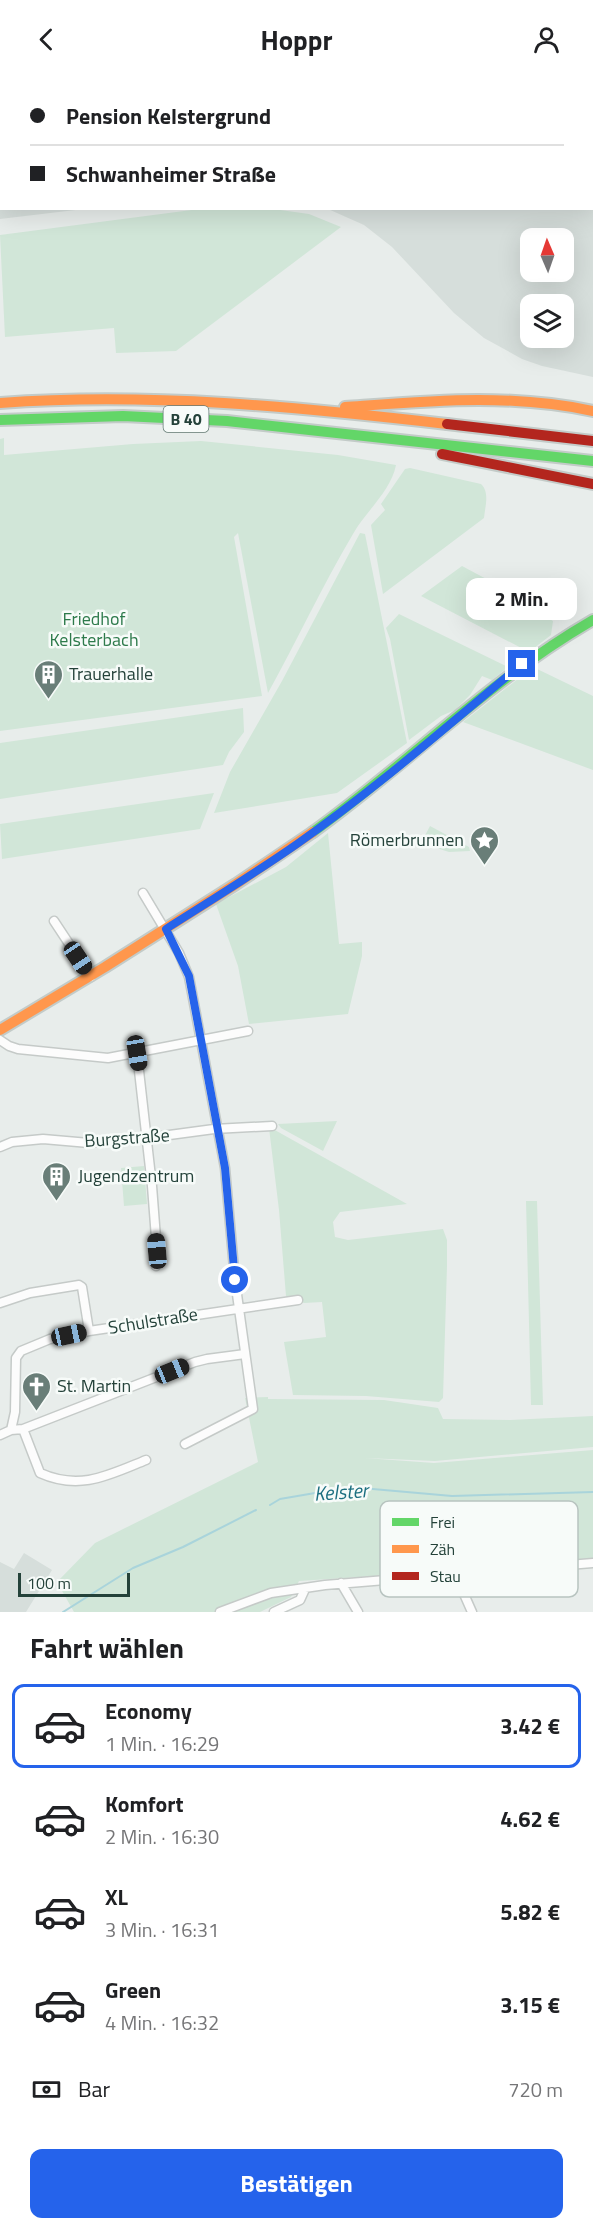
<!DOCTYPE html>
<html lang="de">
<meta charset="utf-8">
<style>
body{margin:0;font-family:"Titillium Web",sans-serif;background:#f2f2f2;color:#202124;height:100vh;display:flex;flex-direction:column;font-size:22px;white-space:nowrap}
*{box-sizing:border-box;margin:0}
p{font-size:20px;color:#757577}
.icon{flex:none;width:33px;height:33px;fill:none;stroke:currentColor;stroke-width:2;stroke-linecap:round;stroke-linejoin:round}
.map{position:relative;height:1534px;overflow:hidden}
.details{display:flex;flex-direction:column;background:#fff;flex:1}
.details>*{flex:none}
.guide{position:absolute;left:0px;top:0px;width:594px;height:132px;box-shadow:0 6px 24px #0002;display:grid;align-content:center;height:132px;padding:0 30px;background:#fff}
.needle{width:39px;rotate:358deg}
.buttons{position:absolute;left:520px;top:150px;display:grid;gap:12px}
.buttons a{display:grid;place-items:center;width:54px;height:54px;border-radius:12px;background:#fff;box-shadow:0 6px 24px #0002;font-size:30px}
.scale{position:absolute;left:18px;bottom:15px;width:112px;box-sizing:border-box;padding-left:6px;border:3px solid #24423a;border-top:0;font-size:16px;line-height:21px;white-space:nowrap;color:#24423a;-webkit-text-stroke:4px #f7fbf9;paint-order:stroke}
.end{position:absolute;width:27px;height:27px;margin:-14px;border:8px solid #2563eb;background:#fff;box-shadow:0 0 0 3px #fff}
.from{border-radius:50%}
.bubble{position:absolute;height:42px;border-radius:12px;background:#fff;box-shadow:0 6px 24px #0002;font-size:20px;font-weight:700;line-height:42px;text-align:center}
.car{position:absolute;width:18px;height:36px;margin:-18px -9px;border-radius:8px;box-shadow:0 0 4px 2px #0007;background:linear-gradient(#222 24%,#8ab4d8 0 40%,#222 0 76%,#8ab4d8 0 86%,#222 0)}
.guide b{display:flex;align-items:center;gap:21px;height:57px;font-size:22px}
.guide b+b{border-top:2px solid #e0e0e0}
.guide i{width:15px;height:15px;background:#202124}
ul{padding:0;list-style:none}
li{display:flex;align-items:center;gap:18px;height:84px;margin:0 12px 9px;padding:0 18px;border:3px solid transparent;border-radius:12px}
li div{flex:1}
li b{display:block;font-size:22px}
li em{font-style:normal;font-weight:700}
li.active{border-color:#2563eb}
li>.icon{width:54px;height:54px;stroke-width:1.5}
h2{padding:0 30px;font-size:27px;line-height:72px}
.pay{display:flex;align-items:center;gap:15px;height:66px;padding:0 30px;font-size:22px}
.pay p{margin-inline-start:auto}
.cta{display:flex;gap:12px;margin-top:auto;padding:12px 30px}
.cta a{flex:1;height:69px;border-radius:12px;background:#2563eb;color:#fff;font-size:24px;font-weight:700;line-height:69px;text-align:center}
header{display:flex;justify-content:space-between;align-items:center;height:78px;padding:0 30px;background:#fff;font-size:27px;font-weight:700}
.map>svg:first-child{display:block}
.built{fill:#d6dedb;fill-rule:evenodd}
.green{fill:#d1e6d8}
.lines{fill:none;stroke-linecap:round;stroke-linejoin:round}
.stream{stroke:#a9d4db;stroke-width:2}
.street-casing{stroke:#c5cac8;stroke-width:11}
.fast-casing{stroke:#c3cbc8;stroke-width:14}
.slow-casing{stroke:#c3cbc8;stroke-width:14}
.jam-casing{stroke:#c3cbc8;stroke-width:14}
.street{stroke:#fcfcfc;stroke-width:8}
.fast{stroke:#63d668;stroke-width:10}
.slow{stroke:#ff974d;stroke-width:10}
.jam{stroke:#b3261e;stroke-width:10}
.route{stroke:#2563eb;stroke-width:8}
.labels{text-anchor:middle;stroke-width:5;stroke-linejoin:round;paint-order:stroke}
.shield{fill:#f7fbf9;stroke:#637a73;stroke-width:1.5}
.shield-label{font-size:16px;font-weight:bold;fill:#24423a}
.park-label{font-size:18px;fill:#2d7a4b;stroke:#f7fbf9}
.poi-label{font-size:18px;fill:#24423a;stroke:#f7fbf9;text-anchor:start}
.street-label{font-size:18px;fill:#24423a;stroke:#f7fbf9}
.water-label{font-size:20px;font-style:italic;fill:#1c6f80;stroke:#f7fbf9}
.key{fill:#f7fbf9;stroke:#b8c4c0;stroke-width:1.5}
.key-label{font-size:16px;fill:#24423a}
</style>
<header><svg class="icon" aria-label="back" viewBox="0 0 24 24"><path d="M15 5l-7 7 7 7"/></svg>Hoppr<svg class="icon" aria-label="person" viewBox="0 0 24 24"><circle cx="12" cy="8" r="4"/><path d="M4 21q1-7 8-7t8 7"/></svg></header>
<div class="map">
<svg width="593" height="1534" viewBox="0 0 593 1534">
<rect width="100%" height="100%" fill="#e8edeb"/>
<path class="built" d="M0,0h593v299l-51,-11 -20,-7 -38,-21 -30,-25 -62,-66 -28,-22 -36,-16 264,-1v-128h-590v128l82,1 -84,10zM531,160h33v34h-33zM531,226h33v34h-33z
M24,1475l28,17 -26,42h-26v-50l14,7z"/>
<path class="green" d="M207,130h59l43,6 32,13 -165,124 -60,2 -2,-25 -109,9 -5,-102z
M4,360v17l129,-11 68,-3 137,14 58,10c-5,26 -30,46 -43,69 -31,52 -56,107 -85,159l-30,-160 -4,4 28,159 -262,35v-292z
M410,390l71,16c9,8 4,23 3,34l-101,76 -12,-69 14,-15 -4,-6 24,-35z
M360,455l5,1 42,209 -70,50 -123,20 16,-41 52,-91z
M462,488l45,24 -1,4 47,27 -2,14 -22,17 -108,-56z
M399,536l109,53 -16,13 -10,-4 -12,19 -15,15 -14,6 -32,24 -19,-101 -4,-11z
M533,589l60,29v74l-130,-48z
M243,630l1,24 -15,20 -6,13 -223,34v-56z
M214,715l-14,36 -198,30 -2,-35z
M430,748l39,21 1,4 -21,1 -28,-9z
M328,755l11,111 23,-2v14l-14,58 -99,10 -11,-58 -22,-62 70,-37z
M337,1043l-14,30 -42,-23 -3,-4z
M269,1050l4,1 134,75 -67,8 -7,10 2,15 13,3 95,-11 4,11v26l-4,132 -4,4 -73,-6 -73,-1 -9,-53 42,-5 -4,-35 -18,1 -18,-7 -7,-86z
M144,1088l3,38 -23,2 -3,-38z
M526,1123h11l6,204h-12z
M268,1319v2l116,1 54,8 5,11 67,1 83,-4v31l-158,14 -70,-3 69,5 159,-13v108l-144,13 -150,10 -8,16 -31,15h-186l-17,-30 38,-39 163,-81 -13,-64z"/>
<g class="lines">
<path class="stream" d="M270,1427l10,-6 70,-12 102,9 141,-4
M63,1534l70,-44 50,-21 73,-37"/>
<defs>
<path id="street" d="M143,815l36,60 10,24 36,191 10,112 18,129 -68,35
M54,843l37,56
M0,962l9,6 9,3 90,9 140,-27
M137,975l15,133 5,65 -1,15
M0,1069l12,-5 31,-3 46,4 58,-5 67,-9 58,-3
M0,1225l30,-10 49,-8 3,2 7,44
M23,1351l17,44c40,18 69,2 106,-13
M11,1352l4,-18 1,-54 5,-7 29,-12 39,-8 209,-31
M0,1357l11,-5 12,-1 172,-67 12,-3 38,-5
M456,1498l16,36
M341,1505l17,29
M220,1534l51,-19 54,-8 268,-22
M274,1534l26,-12 5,-11"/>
<path id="fast" d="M0,342l123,-4 104,5 366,40
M313,754c96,-69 176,-152 280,-212"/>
<path id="slow" d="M0,325c150,-11 298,4 447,21
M345,329c83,-6 165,-14 248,4
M0,952l105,-63 131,-83 77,-52"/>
<path id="jam" d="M447,346l146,17
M442,376l151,30"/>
</defs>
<use href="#street" class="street-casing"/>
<use href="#fast" class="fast-casing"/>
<use href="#slow" class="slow-casing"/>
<use href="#jam" class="jam-casing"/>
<use href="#street" class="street"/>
<use href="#fast" class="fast"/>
<use href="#slow" class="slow"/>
<use href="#jam" class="jam"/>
</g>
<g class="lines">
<path class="route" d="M235,1202l-10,-112 -36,-192 -23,-47c44,-28 88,-55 131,-85 79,-55 151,-119 225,-180"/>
</g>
<defs>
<symbol id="building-pin" viewBox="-11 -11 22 30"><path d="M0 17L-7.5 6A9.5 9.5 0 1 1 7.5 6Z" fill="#697e78" stroke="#f7fbf9"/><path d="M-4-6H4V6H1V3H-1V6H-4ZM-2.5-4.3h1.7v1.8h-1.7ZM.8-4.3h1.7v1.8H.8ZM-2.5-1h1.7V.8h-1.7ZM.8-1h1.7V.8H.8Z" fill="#fff"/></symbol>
<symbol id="sight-pin" viewBox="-11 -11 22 30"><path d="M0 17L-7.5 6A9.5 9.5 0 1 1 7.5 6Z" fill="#697e78" stroke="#f7fbf9"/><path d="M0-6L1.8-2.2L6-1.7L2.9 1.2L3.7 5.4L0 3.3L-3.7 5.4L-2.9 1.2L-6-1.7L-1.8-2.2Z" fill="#fff"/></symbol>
<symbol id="church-pin" viewBox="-11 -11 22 30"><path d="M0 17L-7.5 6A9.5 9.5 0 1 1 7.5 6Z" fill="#697e78" stroke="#f7fbf9"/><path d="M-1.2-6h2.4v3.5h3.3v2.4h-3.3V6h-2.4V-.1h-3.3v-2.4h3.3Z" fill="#fff"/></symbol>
</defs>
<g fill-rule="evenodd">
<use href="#building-pin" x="32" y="580" width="33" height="45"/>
<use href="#sight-pin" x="468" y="746" width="33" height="45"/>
<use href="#building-pin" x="40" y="1082" width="33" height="45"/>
<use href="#church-pin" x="20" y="1292" width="33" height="45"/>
</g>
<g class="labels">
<rect class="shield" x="163.5" y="328" width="45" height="26" rx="4.5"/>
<g class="shield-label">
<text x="186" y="347">B 40</text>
</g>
<g class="park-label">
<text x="94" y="547">Friedhof<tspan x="94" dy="21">Kelsterbach</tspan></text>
</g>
<g class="poi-label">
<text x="69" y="602">Trauerhalle</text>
<text x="464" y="768" text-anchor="end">Römerbrunnen</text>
<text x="78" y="1104">Jugendzentrum</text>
<text x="57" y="1314">St. Martin</text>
</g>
<g class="street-label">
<text transform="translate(127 1060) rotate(-4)" y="6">Burgstraße</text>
<text transform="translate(153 1243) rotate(-9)" y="6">Schulstraße</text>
</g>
<g class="water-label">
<text transform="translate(341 1414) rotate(-4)" y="7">Kelster</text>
</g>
</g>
<rect x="380" y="1423" width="198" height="96" rx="9" class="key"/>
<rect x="392" y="1440" width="27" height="8" fill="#63d668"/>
<rect x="392" y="1467" width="27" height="8" fill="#ff974d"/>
<rect x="392" y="1494" width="27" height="8" fill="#b3261e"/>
<g class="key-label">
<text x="430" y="1450">Frei</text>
<text x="430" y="1477">Zäh</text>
<text x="430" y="1504">Stau</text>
</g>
</svg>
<div class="buttons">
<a><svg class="needle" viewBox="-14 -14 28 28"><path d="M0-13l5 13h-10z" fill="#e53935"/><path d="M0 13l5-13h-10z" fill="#757577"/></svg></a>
<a><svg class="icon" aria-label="layers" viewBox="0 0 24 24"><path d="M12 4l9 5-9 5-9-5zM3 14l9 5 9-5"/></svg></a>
</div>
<div class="scale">100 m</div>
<i class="end from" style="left:235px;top:1202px"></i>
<i class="end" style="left:522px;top:586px"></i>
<div class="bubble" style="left:466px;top:500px;width:111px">2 Min.</div>
<i class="car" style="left:78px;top:880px;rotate:146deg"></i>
<i class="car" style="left:137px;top:975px;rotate:171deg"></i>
<i class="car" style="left:157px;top:1173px;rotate:355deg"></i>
<i class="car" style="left:69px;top:1257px;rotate:78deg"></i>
<i class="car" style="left:172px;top:1293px;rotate:68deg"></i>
<div class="guide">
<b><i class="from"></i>Pension Kelstergrund</b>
<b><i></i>Schwanheimer Straße</b>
</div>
</div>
<section class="details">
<h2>Fahrt wählen</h2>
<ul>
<li class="active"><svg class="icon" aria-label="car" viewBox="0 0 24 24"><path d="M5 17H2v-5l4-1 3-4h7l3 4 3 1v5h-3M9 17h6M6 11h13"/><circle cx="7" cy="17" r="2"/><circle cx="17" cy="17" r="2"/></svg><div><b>Economy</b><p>1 Min. · 16:29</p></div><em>3.42 €</em></li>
<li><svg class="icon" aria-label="car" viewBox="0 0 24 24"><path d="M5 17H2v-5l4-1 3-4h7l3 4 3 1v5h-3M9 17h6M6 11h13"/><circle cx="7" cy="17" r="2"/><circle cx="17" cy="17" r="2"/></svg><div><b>Komfort</b><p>2 Min. · 16:30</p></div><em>4.62 €</em></li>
<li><svg class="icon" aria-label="car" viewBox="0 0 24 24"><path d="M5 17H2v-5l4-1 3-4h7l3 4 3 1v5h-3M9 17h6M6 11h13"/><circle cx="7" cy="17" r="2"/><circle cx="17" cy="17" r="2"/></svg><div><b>XL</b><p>3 Min. · 16:31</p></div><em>5.82 €</em></li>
<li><svg class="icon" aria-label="car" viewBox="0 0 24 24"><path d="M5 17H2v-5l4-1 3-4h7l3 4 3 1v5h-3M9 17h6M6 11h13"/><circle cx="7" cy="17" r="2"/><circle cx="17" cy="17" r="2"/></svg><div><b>Green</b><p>4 Min. · 16:32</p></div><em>3.15 €</em></li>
</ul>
<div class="pay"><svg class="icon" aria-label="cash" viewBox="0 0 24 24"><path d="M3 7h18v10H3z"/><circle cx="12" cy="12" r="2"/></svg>Bar<p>720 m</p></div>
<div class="cta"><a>Bestätigen</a></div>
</section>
